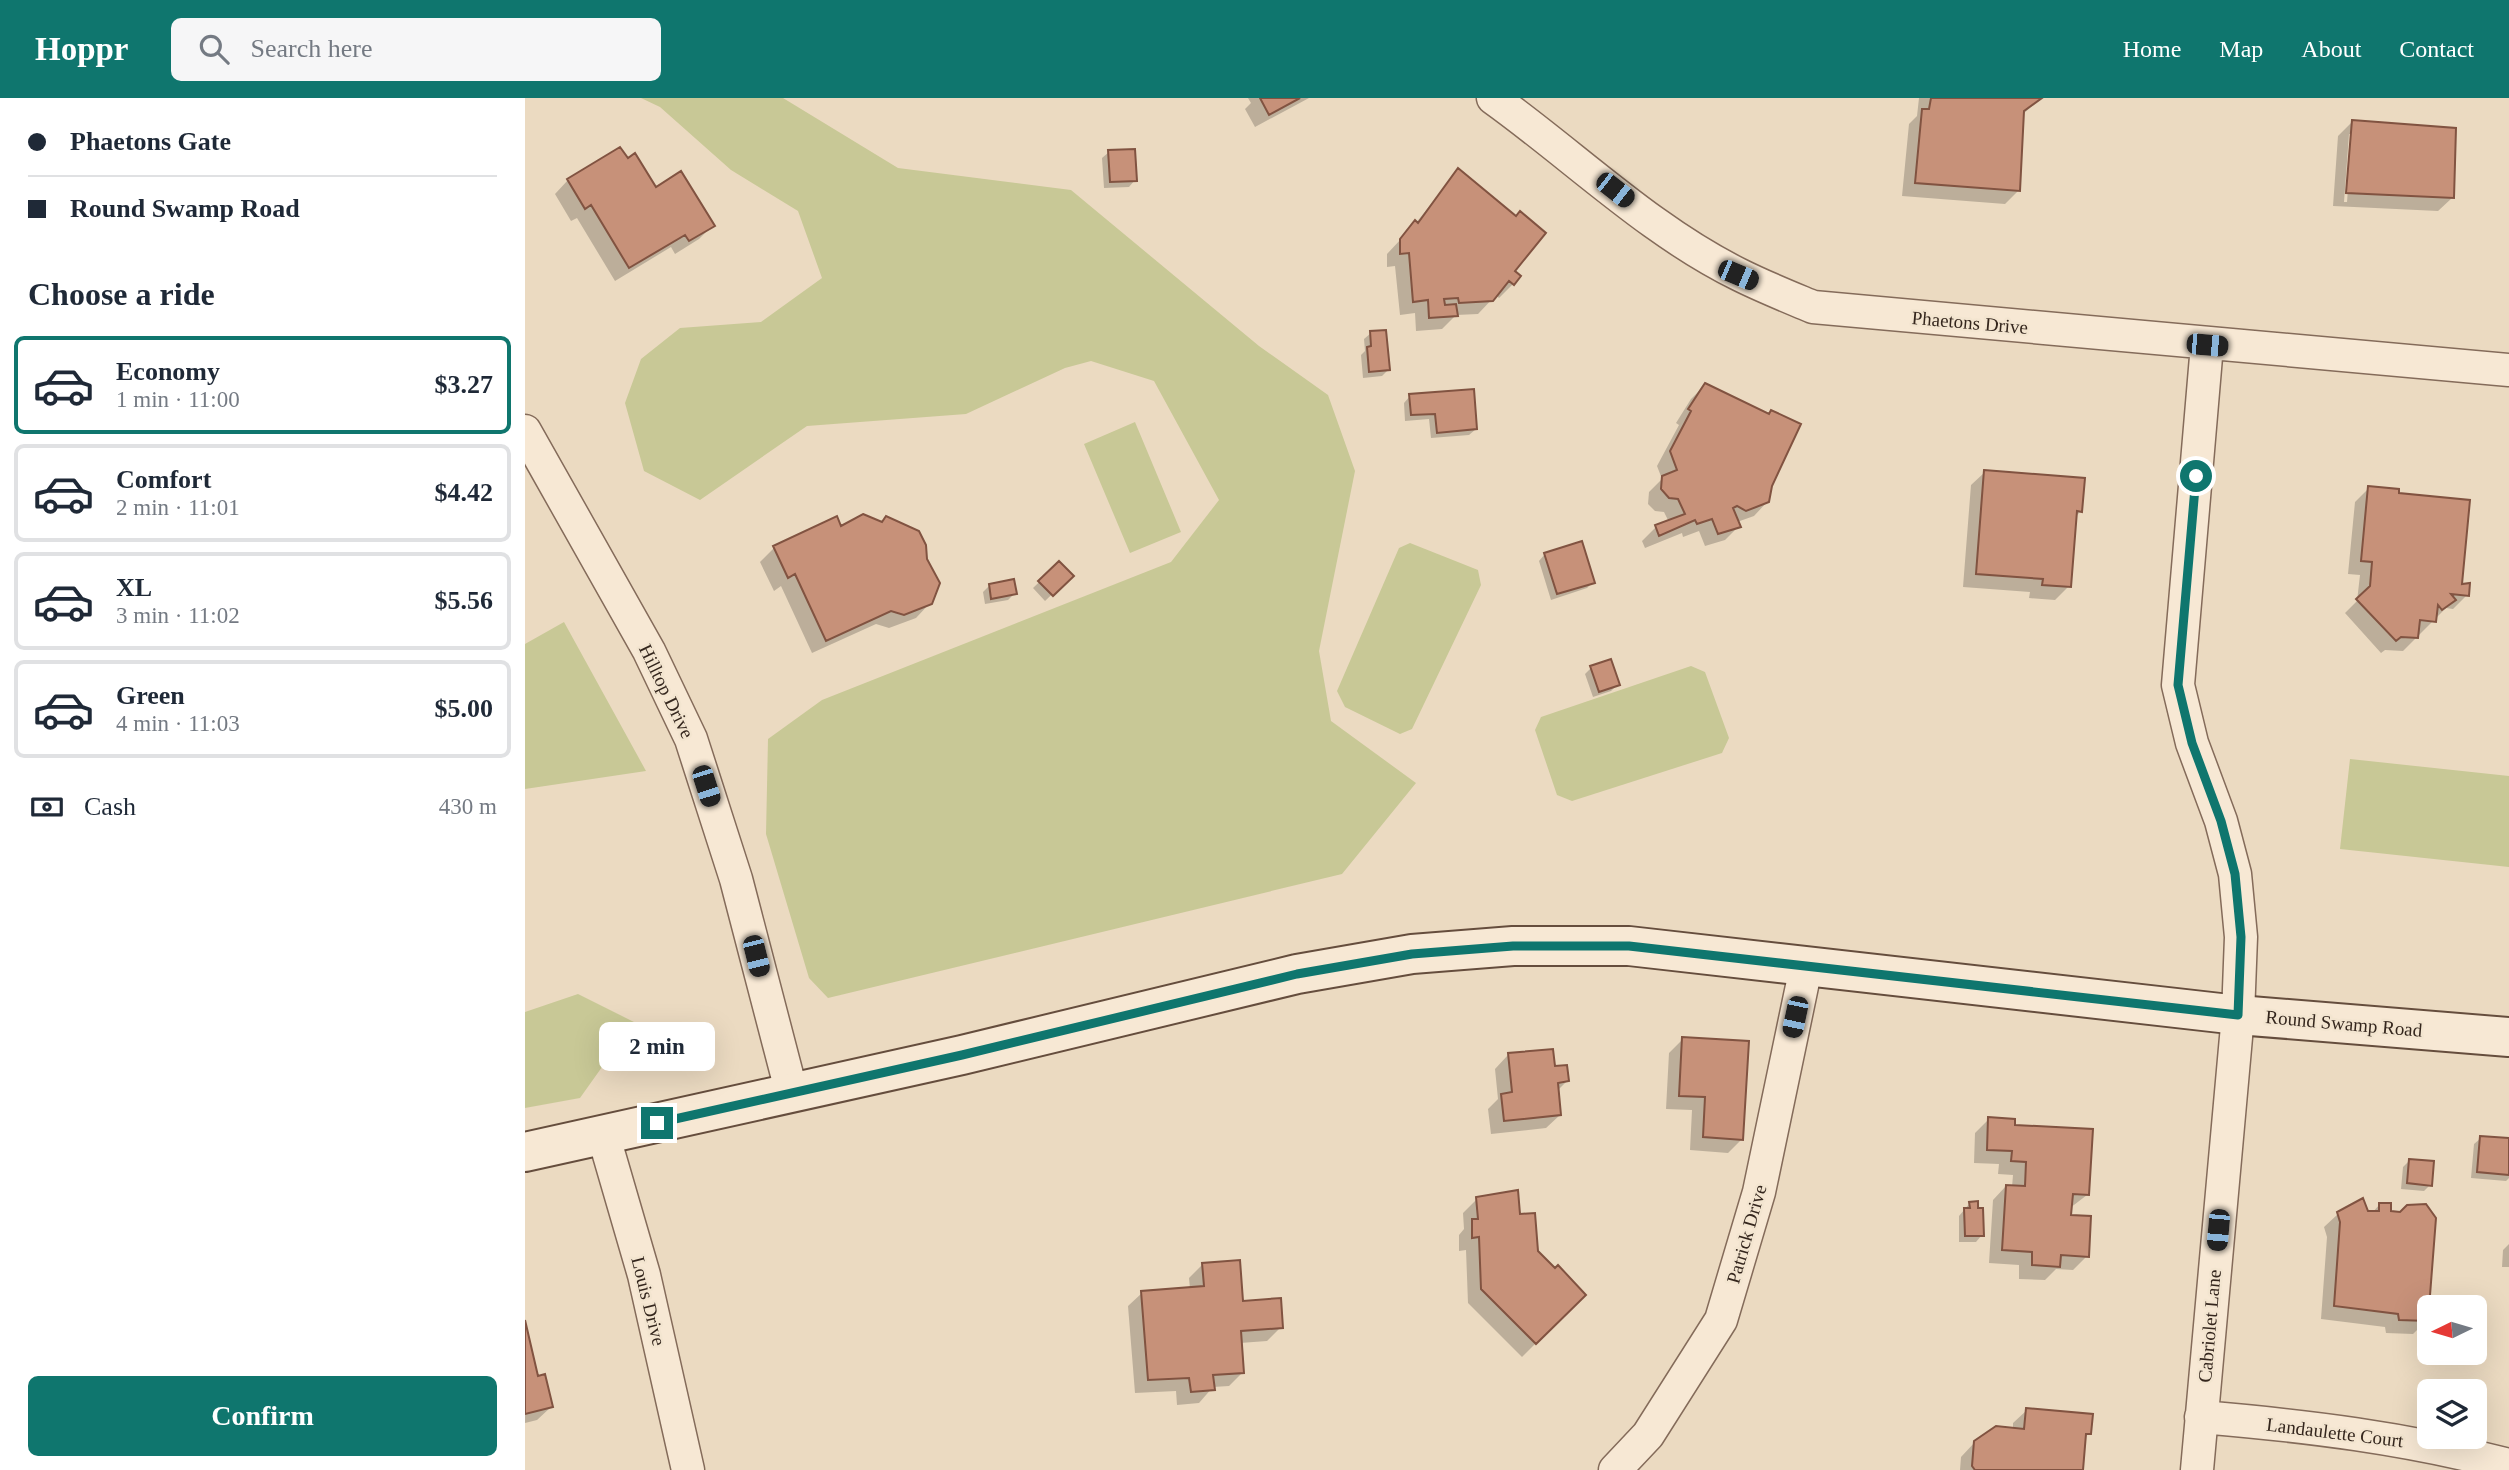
<!DOCTYPE html>
<meta charset="utf-8">
<style>
body{margin:0;font-family:"Times New Roman",serif;background:#f6f6f7;color:#1f2937;height:100vh;display:flex;flex-direction:column;font-size:26px;white-space:nowrap}
*{box-sizing:border-box;margin:0}
p{font-size:23px;color:#747a83}
.icon{flex:none;width:38px;height:38px;fill:none;stroke:currentColor;stroke-width:2;stroke-linecap:round;stroke-linejoin:round}
.map{position:relative;flex:1;overflow:hidden}
.drawer{display:flex;flex-direction:column;background:#fff;width:525px}
.drawer>*{flex:none}
.top-card{display:grid;align-content:center;height:154px;padding:0 28px;background:#fff}
.needle{width:46px;rotate:265deg}
.buttons{position:absolute;left:1892px;top:1197px;display:grid;gap:14px}
.buttons a{display:grid;place-items:center;width:70px;height:70px;border-radius:10px;background:#fff;box-shadow:0 7px 28px #0002;font-size:35px}
.end{position:absolute;width:32px;height:32px;margin:-16px;border:9px solid #0f766e;background:#fff;box-shadow:0 0 0 4px #fff}
.from{border-radius:50%}
.bubble{position:absolute;height:49px;border-radius:10px;background:#fff;box-shadow:0 7px 28px #0002;font-size:23px;font-weight:700;line-height:49px;text-align:center}
.car{position:absolute;width:21px;height:42px;margin:-21px -10px;border-radius:9px;box-shadow:0 0 5px 2px #0007;background:linear-gradient(#222 24%,#8ab4d8 0 40%,#222 0 76%,#8ab4d8 0 86%,#222 0)}
.top-card b{display:flex;align-items:center;gap:24px;height:66px;font-size:26px}
.top-card b+b{border-top:2px solid #e0e1e3}
.top-card i{width:18px;height:18px;background:#1f2937}
ul{padding:0;list-style:none}
li{display:flex;align-items:center;gap:21px;height:98px;margin:0 14px 10px;padding:0 14px;border:4px solid #e0e1e3;border-radius:10px}
li div{flex:1}
li b{display:block;font-size:26px}
li em{font-style:normal;font-weight:700}
li.current{border-color:#0f766e}
li>.icon{width:63px;height:63px;stroke-width:1.5}
h2{padding:0 28px;font-size:32px;line-height:84px}
.pay{display:flex;align-items:center;gap:18px;height:77px;padding:0 28px;font-size:26px}
.pay p{margin-inline-start:auto}
.cta{display:flex;gap:14px;margin-top:auto;padding:14px 28px}
.cta a{flex:1;height:80px;border-radius:10px;background:#0f766e;color:#fff;font-size:28px;font-weight:700;line-height:80px;text-align:center}
header{display:flex;align-items:center;gap:42px;box-sizing:border-box;height:98px;padding:0 35px;background:#0f766e;color:#fff}
header strong{font-size:33px}
nav{display:flex;gap:38px;margin-inline-start:auto;font-size:24px}
.search{width:490px;height:63px;background:#f6f6f7;display:flex;align-items:center;gap:18px;box-sizing:border-box;padding:0 24px;border-radius:10px;color:#747a83;font-size:26px}
main{display:flex;flex:1;min-height:0}
.map>svg:first-child{display:block}
.green{fill:#c8c896}
.shadow{fill:#0003;fill-rule:evenodd}
.building{fill:#c79179;stroke:#815341;stroke-width:2}
.lines{fill:none;stroke-linecap:round;stroke-linejoin:round}
.street-casing{stroke:#846b5a;stroke-width:35}
.secondary-casing{stroke:#654d3d;stroke-width:42}
.street{stroke:#f7e8d4;stroke-width:32}
.secondary{stroke:#f7e8d4;stroke-width:38}
.route{stroke:#0f766e;stroke-width:9}
.labels{text-anchor:middle;stroke-width:5;stroke-linejoin:round;paint-order:stroke}
.street-label{font-size:19px;fill:#34261d;stroke:#f3e5d0}
</style>
<header>
<strong>Hoppr</strong>
<div class="search"><svg class="icon" aria-label="search" viewBox="0 0 24 24"><circle cx="10" cy="10" r="6"/><path d="M15 15l6 6"/></svg>Search here</div>
<nav><a>Home</a><a>Map</a><a>About</a><a>Contact</a></nav>
</header>
<main>
<section class="drawer">
<div class="top-card">
<b><i class="from"></i>Phaetons Gate</b>
<b><i></i>Round Swamp Road</b>
</div>
<h2>Choose a ride</h2>
<ul>
<li class="current"><svg class="icon" aria-label="car" viewBox="0 0 24 24"><path d="M5 17H2v-5l4-1 3-4h7l3 4 3 1v5h-3M9 17h6M6 11h13"/><circle cx="7" cy="17" r="2"/><circle cx="17" cy="17" r="2"/></svg><div><b>Economy</b><p>1 min · 11:00</p></div><em>$3.27</em></li>
<li><svg class="icon" aria-label="car" viewBox="0 0 24 24"><path d="M5 17H2v-5l4-1 3-4h7l3 4 3 1v5h-3M9 17h6M6 11h13"/><circle cx="7" cy="17" r="2"/><circle cx="17" cy="17" r="2"/></svg><div><b>Comfort</b><p>2 min · 11:01</p></div><em>$4.42</em></li>
<li><svg class="icon" aria-label="car" viewBox="0 0 24 24"><path d="M5 17H2v-5l4-1 3-4h7l3 4 3 1v5h-3M9 17h6M6 11h13"/><circle cx="7" cy="17" r="2"/><circle cx="17" cy="17" r="2"/></svg><div><b>XL</b><p>3 min · 11:02</p></div><em>$5.56</em></li>
<li><svg class="icon" aria-label="car" viewBox="0 0 24 24"><path d="M5 17H2v-5l4-1 3-4h7l3 4 3 1v5h-3M9 17h6M6 11h13"/><circle cx="7" cy="17" r="2"/><circle cx="17" cy="17" r="2"/></svg><div><b>Green</b><p>4 min · 11:03</p></div><em>$5.00</em></li>
</ul>
<div class="pay"><svg class="icon" aria-label="cash" viewBox="0 0 24 24"><path d="M3 7h18v10H3z"/><circle cx="12" cy="12" r="2"/></svg>Cash<p>430 m</p></div>
<div class="cta"><a>Confirm</a></div>
</section>
<div class="map">
<svg width="1984" height="1372" viewBox="0 0 1984 1372">
<rect width="100%" height="100%" fill="#ebdac1"/>
<path class="green" d="M116,0h142l115,70 173,22 188,156 69,49 27,76 -36,180 12,70 85,62 -74,91 -514,124 -19,-20 -43,-144 2,-95 54,-39 349,-138 48,-62 -65,-119 -63,-20 -26,7 -99,46 -159,12 -107,74 -56,-29 -19,-68 16,-44 39,-31 81,-6 61,-44 -24,-67 -67,-41 -71,-63z
M610,324l46,110 -51,21 -46,-109z
M885,445l68,27 3,15 -69,144 -12,5 -55,-27 -8,-16 62,-143z
M39,524l82,149 -121,18v-145z
M1166,568l14,6 24,66 -7,15 -150,48 -15,-6 -22,-65 6,-13z
M1825,661l159,17v91l-169,-18z
M53,896l56,28 -54,76 -55,10v-96z"/>
<path class="shadow" d="M723,0h61l-54,29 -10,-18 6,-6z
M1394,0h122l-19,17 -3,75 -14,14 -103,-8 7,-72 8,-8z
M1827,24l100,76 -14,13 -105,-5 5,-70zM1824,36h3l-5,68h-3z
M584,54l26,28 -6,7 -25,1 -2,-30z
M102,63l28,28 57,37 -13,13 -24,15 -4,-7 -56,34 -38,-63 -6,3 -16,-27 13,-14z
M933,72l54,101 1,13 -14,14 -3,-3 -18,19 -22,1 -14,14 -26,2 -1,-18 -15,2 -5,-49 -8,1v-13l29,-31z
M846,235l17,37 -6,6 -19,2 -2,-23 4,-4 -1,-12z
M1180,287l66,101 -3,15 -14,15 -17,6 2,4 -14,14 -20,6 -6,-15 -16,6 -1,-4 -37,15 -3,-7 14,-14 13,-5 -5,-10 -9,-1 -7,-7 1,-12 13,-13 -5,-13 22,-41 -3,-2 15,-24z
M885,298l66,33 -7,6 -38,3 -2,-19 -24,2 -1,-18z
M1460,374l96,39 -6,6 -6,69 -14,14 -26,-2 1,-6 -67,-5 8,-102z
M1844,390l98,107 -14,14 -7,-1 -43,43 -18,-1 -4,3 -36,-40 12,-12 3,-26 -12,-1 7,-72z
M311,421l5,9 89,75 -14,15 -27,10 -13,-4 -64,29 -31,-67 -7,5 -14,-29 14,-14z
M1020,456l48,28 -6,6 -36,12 -12,-39z
M534,465l12,13 -26,25 -12,-13z
M465,487l25,8 -7,7 -23,4 -2,-12z
M1066,570l27,16 -7,7 -18,6 -8,-23z
M1158,941l59,100 -14,14 -38,-3 2,-40 -26,-1 3,-56z
M983,957l45,13 14,13 -10,10 3,24 -14,13 -55,6 -3,-25 10,-10 -3,-30z
M1464,1021l24,7 74,69 -17,13 -1,9 18,39 -14,14 -17,-1 -11,11 -26,-1v-14l-30,-2 4,-63 13,-14 6,1 1,-12 -15,-1 1,-10 -25,-1 1,-30z
M1956,1040l28,2v38l-3,3 -35,-3 3,-34z
M1885,1062l20,25 -6,6 -23,-2 2,-22z
M952,1101l107,96 -62,62 -54,-54 -2,-53 -7,1v-16l5,-6 -1,-16z
M1445,1105l12,32 -6,7h-17v-26z
M1855,1106l10,8 37,108 -14,14 -27,-1 -1,-6 -64,-8 6,-82 -3,-10 14,-13 34,-1z
M1984,1146v23h-7l1,-17z
M678,1166l38,39 40,24 -14,14 -27,2 3,29 -14,14 -16,1 -14,16 -22,2 -1,-14 -41,2 -7,-87 14,-13 48,-4 -1,-11z
M0,1229l12,51 14,29 -14,13 -12,3z
M1502,1312l62,23 -5,5 -3,32h-121l1,-13 14,-15 38,-13v-6z"/>
<path class="building" d="M735,0h40l-31,17z
M1406,0h111l-18,13 -4,80 -105,-8 7,-74h7z
M1827,22l104,8 -2,70 -108,-5z
M95,49l8,11 7,-5 21,34 25,-16 34,55 -26,15 -4,-6 -56,33 -38,-63 -6,4 -18,-30z
M610,51l2,32 -27,1 -2,-32z
M933,70l58,48 4,-5 26,22 -31,38 6,5 -7,9 -5,-4 -16,20 -34,2 -1,-5 -14,1 1,6 11,-1 2,12 -29,2 -1,-18 -15,2 -4,-49 -9,1v-15l15,-19 3,3z
M861,232l4,40 -21,2 -2,-25 4,-1 -1,-15z
M1180,285l64,31 2,-4 30,14 -29,62 -3,16 -23,9 -9,-5 -4,2 8,19 -23,7 -6,-15 -15,5 -2,-4 -36,16 -4,-11 30,-11 -7,-15 -9,-1 -8,-9 1,-13 15,-6 -7,-19 21,-40 -3,-2z
M949,291l3,40 -40,4 -2,-19 -24,1 -2,-21z
M1459,372l101,8 -3,34 -5,-1 -6,76 -29,-2 1,-6 -67,-5z
M1843,388l31,3v4l71,7 -8,84 8,-1 -1,13 -18,-2 5,6 -14,10 -4,-5 -2,17 -16,-2 -2,18 -17,-1 -5,4 -40,-42 14,-13 2,-24 -11,-1z
M338,416l19,8 4,-6 33,15 7,14 1,14 13,24 -8,21 -28,11 -13,-4 -65,30 -31,-67 -7,4 -15,-32 64,-30 4,10z
M1057,443l13,42 -38,11 -13,-41z
M534,463l15,15 -21,20 -15,-15z
M489,481l3,15 -26,5 -2,-15z
M1086,561l9,26 -21,7 -9,-26z
M1157,939l67,4 -6,99 -40,-3 2,-40 -26,-1z
M1028,951l2,17 12,-1 2,16 -11,2 3,32 -57,6 -3,-27 11,-2 -4,-39z
M1463,1019l27,2v6l78,4 -4,66 -16,-1 -2,21 20,1 -2,41 -28,-2 -1,12 -28,-2v-13l-30,-2 4,-65 19,1 1,-24 -15,-1 1,-10 -25,-1z
M1955,1038l29,2v37l-32,-3z
M1884,1061l25,2 -2,25 -25,-3z
M993,1092l2,24 15,-1 3,38 17,17 3,-3 28,30 -50,49 -55,-55 -2,-52 -7,1v-19h6l-2,-22z
M1838,1100l5,13h11v-8h12v8l9,1 7,-7 19,-1 10,14 -8,103 -29,-1 -1,-6 -64,-8 6,-84 -3,-10z
M1453,1103v7h5l1,28h-19l-1,-28h6l-1,-6z
M715,1162l3,41 38,-3 2,30 -42,3 3,42 -31,2 2,15 -24,2 -2,-14 -41,2 -7,-89 63,-5 -2,-23z
M0,1222l13,56 7,-2 8,33 -28,7z
M1501,1310l67,6 -2,20h-5l-3,36h-108l-3,-4 2,-25 22,-15 28,3z"/>
<g class="lines">
<defs>
<path id="street" d="M968,0c81,58 157,133 247,177 24,12 49,22 73,32l696,63
M0,333l124,220 42,88 45,140 56,215
M78,1036l41,141 44,195
M1676,1319c106,9 205,21 308,48
M1090,1372l33,-35 73,-115 38,-128 47,-225
M1672,1372l41,-455 3,-78 -6,-63 -14,-53 -29,-78 -14,-58 29,-340"/>
<path id="secondary" d="M0,1054l437,-97 335,-81 115,-20 101,-8h116l609,69 271,22"/>
</defs>
<use href="#street" class="street-casing"/>
<use href="#secondary" class="secondary-casing"/>
<use href="#street" class="street"/>
<use href="#secondary" class="secondary"/>
</g>
<g class="lines">
<path class="route" d="M132,1025l305,-68 335,-81 115,-20 101,-8h116l609,69 3,-78 -6,-63 -14,-53 -29,-78 -14,-58 18,-209"/>
</g>
<g class="labels">
<g class="street-label">
<text transform="translate(1445 224) rotate(5)" y="7">Phaetons Drive</text>
<text transform="translate(142 593) rotate(64)" y="7">Hilltop Drive</text>
<text transform="translate(1819 925) rotate(5)" y="7">Round Swamp Road</text>
<text transform="translate(1221 1136) rotate(-74)" y="7">Patrick Drive</text>
<text transform="translate(124 1203) rotate(76)" y="7">Louis Drive</text>
<text transform="translate(1684 1228) rotate(-85)" y="7">Cabriolet Lane</text>
<text transform="translate(1810 1334) rotate(7)" y="7">Landaulette Court</text>
</g>
</g>
</svg>
<div class="buttons">
<a><svg class="needle" viewBox="-14 -14 28 28"><path d="M0-13l5 13h-10z" fill="#e53935"/><path d="M0 13l5-13h-10z" fill="#747a83"/></svg></a>
<a><svg class="icon" aria-label="layers" viewBox="0 0 24 24"><path d="M12 4l9 5-9 5-9-5zM3 14l9 5 9-5"/></svg></a>
</div>
<i class="end from" style="left:1671px;top:378px"></i>
<i class="end" style="left:132px;top:1025px"></i>
<div class="bubble" style="left:74px;top:924px;width:116px">2 min</div>
<i class="car" style="left:1090px;top:92px;rotate:128deg"></i>
<i class="car" style="left:1213px;top:177px;rotate:113deg"></i>
<i class="car" style="left:1682px;top:247px;rotate:95deg"></i>
<i class="car" style="left:181px;top:688px;rotate:162deg"></i>
<i class="car" style="left:231px;top:858px;rotate:166deg"></i>
<i class="car" style="left:1270px;top:919px;rotate:192deg"></i>
<i class="car" style="left:1693px;top:1132px;rotate:185deg"></i>
</div>
</main>
